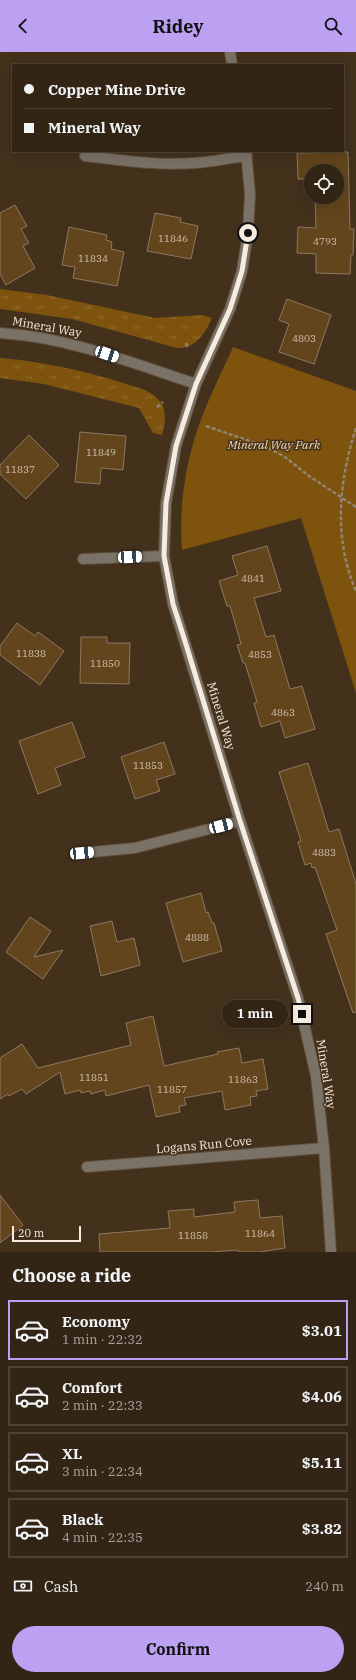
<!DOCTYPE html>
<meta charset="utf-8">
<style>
body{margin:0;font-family:"IBM Plex Serif",serif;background:#3a2d1e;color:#f1f3f6;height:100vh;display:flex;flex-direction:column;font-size:15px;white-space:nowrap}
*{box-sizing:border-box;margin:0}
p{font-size:13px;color:#a8a5a0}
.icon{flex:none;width:22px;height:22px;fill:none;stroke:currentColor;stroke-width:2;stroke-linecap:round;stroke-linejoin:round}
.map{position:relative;height:1200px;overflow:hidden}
.drawer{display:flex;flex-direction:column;background:#322515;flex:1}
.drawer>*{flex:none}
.banner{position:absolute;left:12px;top:12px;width:332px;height:88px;border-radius:0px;box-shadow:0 4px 16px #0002,0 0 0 1px #4d4234;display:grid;align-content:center;height:88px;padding:0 12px;background:#322515}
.buttons{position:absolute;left:304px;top:112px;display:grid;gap:8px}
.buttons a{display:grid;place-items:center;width:40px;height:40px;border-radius:50%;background:#322515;box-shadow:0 4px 16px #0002,0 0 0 1px #4d4234;font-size:20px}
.scale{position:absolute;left:12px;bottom:10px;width:69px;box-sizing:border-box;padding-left:4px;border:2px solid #f6ebde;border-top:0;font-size:11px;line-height:14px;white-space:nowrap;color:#f6ebde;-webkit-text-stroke:3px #43311c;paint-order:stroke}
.end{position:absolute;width:18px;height:18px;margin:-9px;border:5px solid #f6ebde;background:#111;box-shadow:0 0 0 2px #111}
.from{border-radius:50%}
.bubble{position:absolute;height:28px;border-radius:14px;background:#322515;box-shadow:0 4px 16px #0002,0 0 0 1px #4d4234;font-size:13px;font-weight:700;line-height:28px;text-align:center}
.car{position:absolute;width:12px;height:24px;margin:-12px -6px;border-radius:5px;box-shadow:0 0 3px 1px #0007;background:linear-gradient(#fff 24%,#345 0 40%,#fff 0 76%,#345 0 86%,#fff 0)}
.banner b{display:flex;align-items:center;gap:14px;height:38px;font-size:15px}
.banner b+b{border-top:1px solid #4d4234}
.banner i{width:10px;height:10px;background:#f1f3f6}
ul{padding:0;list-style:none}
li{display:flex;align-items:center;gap:12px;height:60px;margin:0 8px 6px;padding:0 4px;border:2px solid #4d4234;border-radius:0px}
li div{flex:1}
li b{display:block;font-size:15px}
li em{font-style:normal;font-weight:700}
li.selected{border-color:#bca0f2}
li>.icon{width:36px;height:36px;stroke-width:1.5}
h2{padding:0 12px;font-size:18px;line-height:48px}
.pay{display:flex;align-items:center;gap:10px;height:44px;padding:0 12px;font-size:15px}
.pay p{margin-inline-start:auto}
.cta{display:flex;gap:8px;margin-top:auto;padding:8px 12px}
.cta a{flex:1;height:46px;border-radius:24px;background:#bca0f2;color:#111;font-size:16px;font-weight:700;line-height:46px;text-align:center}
header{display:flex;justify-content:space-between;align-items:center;height:52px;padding:0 12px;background:#bca0f2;color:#111;font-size:18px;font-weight:700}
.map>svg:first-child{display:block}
.grass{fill:url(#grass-tufts)}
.park{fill:#7e530d}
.building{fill:#62451d;stroke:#8d7961}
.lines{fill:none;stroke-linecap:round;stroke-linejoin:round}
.minor-casing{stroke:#604f3b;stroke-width:12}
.path{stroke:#938472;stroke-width:2.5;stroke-dasharray:4 2;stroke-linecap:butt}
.minor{stroke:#7b7267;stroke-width:10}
.route{stroke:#f6ebde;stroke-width:5}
.labels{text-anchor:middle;stroke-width:3;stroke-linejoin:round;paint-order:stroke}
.number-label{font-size:10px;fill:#d1c2ae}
.street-label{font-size:12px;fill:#f6ebde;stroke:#43311c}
.park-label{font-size:12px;font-style:italic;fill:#f7dab6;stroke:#43311c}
</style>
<header><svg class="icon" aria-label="back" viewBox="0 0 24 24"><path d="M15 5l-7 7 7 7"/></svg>Ridey<svg class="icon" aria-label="search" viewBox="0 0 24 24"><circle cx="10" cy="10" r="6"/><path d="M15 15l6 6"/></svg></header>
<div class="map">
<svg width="356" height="1200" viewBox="0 0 356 1200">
<defs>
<pattern id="grass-tufts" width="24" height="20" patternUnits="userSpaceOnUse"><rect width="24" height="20" fill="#7e530d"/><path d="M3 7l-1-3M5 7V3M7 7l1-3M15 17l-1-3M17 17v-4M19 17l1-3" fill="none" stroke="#916c30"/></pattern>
</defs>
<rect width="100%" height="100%" fill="#43311c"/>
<path class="grass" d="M0,237l47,6 108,23 47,-3 10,3c-7,15 -16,31 -35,30l-105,-29 -72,-10z
M0,306c50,4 98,16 145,32 21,10 23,24 17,45l-9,-2 -14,-25 -95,-24 -44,-6z"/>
<path class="park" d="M233,295l123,44v302l-55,-175 -119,32c-3,-39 2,-78 14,-116 9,-29 24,-58 37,-87z"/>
<path class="building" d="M348,100l2,77h4l-1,26h-2l-1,19 -34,-1v-19l-19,-1 1,-26 18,1 -1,-31h22v-26h-26v8h-13l-1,-26z
M15,153l12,21 -6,3 8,14 -6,3 12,22 -29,17 -6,-11v-61z
M155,161l26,5 -1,4 18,4 -7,33 -44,-8z
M69,175l38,8 -1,5 6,2 -1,7 13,3 -7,34 -44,-8 2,-11 -13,-2z
M287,247l44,16 -17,49 -35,-12 10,-28 -10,-4z
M80,380l46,4 -3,34 -22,-2 -1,16 -25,-2z
M29,383l30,30 -33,34 -26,-25v-9z
M267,494l14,45 -27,7 12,39 8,-2 16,54 12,-3 13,43 -30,9 -5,-17 -19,6 -7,-24 3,-1 -12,-39h-2l-6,-18 4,-1 -11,-38h-3l-8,-25 19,-6 -6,-19z
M17,571l18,13 3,-4 26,19 -24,34 -40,-30v-9z
M81,585h26v6h23l-1,41 -49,-1z
M72,670l13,35 -30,11 6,17 -23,9 -19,-53z
M164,690l11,32 -19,6 4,11 -25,8 -14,-42z
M308,711l21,69 10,-3 17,55v128l-3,1 -27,-79 11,-4 -22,-63 -3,1 -1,-5 -6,2 -7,-23 3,-1 -22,-69z
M201,841l5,20 2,-1 4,11h2l8,28 -39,11 -17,-59z
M30,865l21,14 -17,26 29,-7 -20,29 -37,-27z
M112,869l5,21 17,-4 6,27 -39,11 -11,-50z
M153,964l11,50 54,-12 -1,-2 22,-4 3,15 21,-4 5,30 -12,2 1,5 -7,1 1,8 -26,5 -3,-19 -38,7 2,7 -7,1 1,6 -24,5 -7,-32 -43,11 -1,-6 -14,4 -1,-3 -9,2 -1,-3 -15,4 -5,-22 -34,22 -4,-5 -13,7 -1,-2 -8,5v-41l22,-14 16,24 93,-23 -5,-22z
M0,1143l23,30 -23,18z
M258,1148l2,18 22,-2 3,32 -25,4h-22v-2l-28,2h-110l-1,-18 71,-6 -2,-17 26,-2v8l41,-5 -1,-10z"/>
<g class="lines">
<defs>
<path id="minor" d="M230,0l2,13
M246,99l4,43 -2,39 -6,38 -12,38 -34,75 -20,62 -10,57 -2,53 9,48 67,217 58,177 18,78 8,72 7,104
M85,104c36,4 73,10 110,7 17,-1 34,-5 52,-7
M0,281c68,4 132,30 196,51
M83,507l81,-3
M82,801l53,-5 105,-27
M87,1115l237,-19"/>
</defs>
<use href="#minor" class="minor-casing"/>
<path class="path" d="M186,291l2,5
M157,355l6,-5
M206,374l61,21 18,10 24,19 47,31
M356,376c-17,53 -23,110 0,163"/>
<use href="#minor" class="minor"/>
</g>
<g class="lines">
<path class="route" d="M248,181l-6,38 -12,38 -34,75 -20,62 -10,57 -2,53 9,48 11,34 56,183 58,177 4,16"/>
</g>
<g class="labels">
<g class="number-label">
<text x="173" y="190">11846</text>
<text x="325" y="193">4793</text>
<text x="93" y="210">11834</text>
<text x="304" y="290">4803</text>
<text x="101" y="404">11849</text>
<text x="20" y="421">11837</text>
<text x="253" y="530">4841</text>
<text x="31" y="605">11838</text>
<text x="260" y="606">4853</text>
<text x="105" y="615">11850</text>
<text x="283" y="664">4863</text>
<text x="148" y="717">11853</text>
<text x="324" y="804">4883</text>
<text x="197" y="889">4888</text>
<text x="94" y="1029">11851</text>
<text x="243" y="1031">11863</text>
<text x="172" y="1041">11857</text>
<text x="260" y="1185">11864</text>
<text x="193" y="1187">11858</text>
</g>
<g class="street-label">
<text transform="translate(47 275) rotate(10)" y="4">Mineral Way</text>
<text transform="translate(221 664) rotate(73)" y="4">Mineral Way</text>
<text transform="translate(326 1022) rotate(81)" y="4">Mineral Way</text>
<text transform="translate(204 1093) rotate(-5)" y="4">Logans Run Cove</text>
</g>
<g class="park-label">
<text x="274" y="397">Mineral Way Park</text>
</g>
</g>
</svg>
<div class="buttons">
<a><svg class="icon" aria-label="locate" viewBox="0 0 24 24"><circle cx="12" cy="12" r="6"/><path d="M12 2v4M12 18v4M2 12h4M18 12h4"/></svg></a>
</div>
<div class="scale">20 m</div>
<i class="end from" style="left:248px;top:181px"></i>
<i class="end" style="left:302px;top:962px"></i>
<div class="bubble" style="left:222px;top:948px;width:66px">1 min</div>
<i class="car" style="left:107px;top:302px;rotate:109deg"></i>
<i class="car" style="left:130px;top:505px;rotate:87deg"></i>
<i class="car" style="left:221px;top:774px;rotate:75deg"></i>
<i class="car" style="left:82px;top:801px;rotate:85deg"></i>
<div class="banner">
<b><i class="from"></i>Copper Mine Drive</b>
<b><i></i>Mineral Way</b>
</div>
</div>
<section class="drawer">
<h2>Choose a ride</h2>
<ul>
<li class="selected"><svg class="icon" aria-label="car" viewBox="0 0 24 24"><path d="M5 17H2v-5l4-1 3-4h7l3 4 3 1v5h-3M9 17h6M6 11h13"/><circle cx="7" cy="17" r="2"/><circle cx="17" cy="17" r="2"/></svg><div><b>Economy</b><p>1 min · 22:32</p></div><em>$3.01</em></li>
<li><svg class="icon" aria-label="car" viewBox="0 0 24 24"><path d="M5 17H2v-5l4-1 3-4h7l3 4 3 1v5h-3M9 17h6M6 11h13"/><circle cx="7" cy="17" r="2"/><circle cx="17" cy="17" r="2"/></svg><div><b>Comfort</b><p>2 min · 22:33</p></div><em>$4.06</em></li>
<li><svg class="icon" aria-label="car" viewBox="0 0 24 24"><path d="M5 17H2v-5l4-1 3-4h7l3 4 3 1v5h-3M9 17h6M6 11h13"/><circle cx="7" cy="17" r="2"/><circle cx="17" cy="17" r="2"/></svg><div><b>XL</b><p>3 min · 22:34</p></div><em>$5.11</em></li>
<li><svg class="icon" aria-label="car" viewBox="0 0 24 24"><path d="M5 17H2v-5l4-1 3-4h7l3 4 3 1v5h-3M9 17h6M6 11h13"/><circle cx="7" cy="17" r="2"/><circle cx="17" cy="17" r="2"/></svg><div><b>Black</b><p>4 min · 22:35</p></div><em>$3.82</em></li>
</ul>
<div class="pay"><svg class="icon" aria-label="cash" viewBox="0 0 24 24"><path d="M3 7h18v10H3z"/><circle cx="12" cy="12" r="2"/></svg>Cash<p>240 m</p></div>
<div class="cta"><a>Confirm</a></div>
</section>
